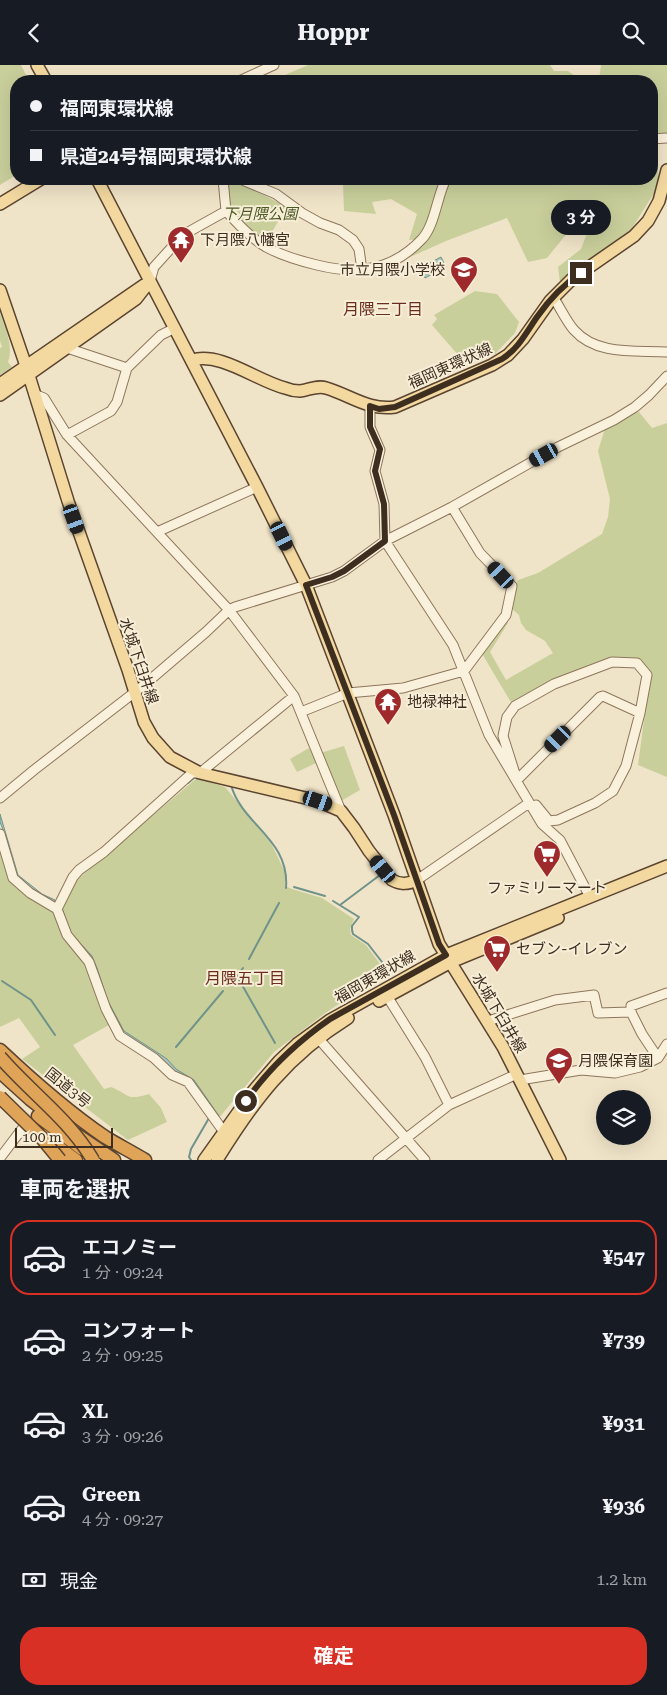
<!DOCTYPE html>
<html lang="ja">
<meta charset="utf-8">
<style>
body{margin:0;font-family:"Roboto Serif","Noto Sans JP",serif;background:#242831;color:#f1f3f6;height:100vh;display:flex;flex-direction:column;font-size:19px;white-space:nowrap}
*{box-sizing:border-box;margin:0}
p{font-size:16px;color:#9ea1a6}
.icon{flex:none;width:28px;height:28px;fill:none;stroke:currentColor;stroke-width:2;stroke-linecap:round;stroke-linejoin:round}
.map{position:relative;height:1095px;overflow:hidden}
.sheet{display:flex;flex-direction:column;background:#171b24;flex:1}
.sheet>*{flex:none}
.guide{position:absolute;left:10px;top:10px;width:648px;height:110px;border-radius:20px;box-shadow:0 5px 20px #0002;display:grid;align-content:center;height:110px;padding:0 20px;background:#171b24}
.tools{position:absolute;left:596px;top:1025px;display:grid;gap:10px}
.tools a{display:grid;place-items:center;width:55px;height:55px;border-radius:50%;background:#171b24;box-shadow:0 5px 20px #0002;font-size:25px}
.scale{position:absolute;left:15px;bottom:12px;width:98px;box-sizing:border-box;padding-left:5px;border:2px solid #3d2e20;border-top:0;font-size:14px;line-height:18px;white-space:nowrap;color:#3d2e20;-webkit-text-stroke:4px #f7eed8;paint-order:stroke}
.end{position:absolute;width:22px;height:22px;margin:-11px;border:6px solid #3d2e20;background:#fff;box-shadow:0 0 0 2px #fff}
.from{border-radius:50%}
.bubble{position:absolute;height:35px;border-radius:18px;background:#171b24;box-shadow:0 5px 20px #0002;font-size:16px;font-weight:700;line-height:35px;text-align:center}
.car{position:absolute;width:15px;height:30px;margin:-15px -8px;border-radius:6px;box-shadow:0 0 4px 1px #0007;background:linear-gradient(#222 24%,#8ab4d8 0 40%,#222 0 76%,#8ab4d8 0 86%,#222 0)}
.guide b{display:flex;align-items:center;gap:18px;height:48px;font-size:19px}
.guide b+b{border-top:1px solid #363941}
.guide i{width:12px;height:12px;background:#f1f3f6}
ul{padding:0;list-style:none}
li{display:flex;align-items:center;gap:15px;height:75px;margin:0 10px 8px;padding:0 10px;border:2px solid transparent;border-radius:20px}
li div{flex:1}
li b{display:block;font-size:19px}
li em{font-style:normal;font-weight:700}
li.selected{border-color:#d93025}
li>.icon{width:45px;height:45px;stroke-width:1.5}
h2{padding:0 20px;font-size:22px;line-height:60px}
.pay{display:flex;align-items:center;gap:12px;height:55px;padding:0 20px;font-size:19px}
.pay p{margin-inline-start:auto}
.button{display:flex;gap:10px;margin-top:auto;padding:10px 20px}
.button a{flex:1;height:58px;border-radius:20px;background:#d93025;color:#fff;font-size:20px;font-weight:700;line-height:58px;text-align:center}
header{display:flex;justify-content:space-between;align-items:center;height:65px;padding:0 20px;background:#171b24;font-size:22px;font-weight:700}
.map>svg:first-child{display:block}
.green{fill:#c9cf9b}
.water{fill:#a9c4bc;stroke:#6f938a}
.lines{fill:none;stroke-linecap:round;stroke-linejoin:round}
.stream{stroke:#6f938a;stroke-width:2}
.minor-casing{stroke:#8d765c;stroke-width:11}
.major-casing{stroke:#5b4430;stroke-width:14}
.highway-casing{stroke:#5b4430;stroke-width:15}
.minor{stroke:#faf1dc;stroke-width:9}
.major{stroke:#f3d9a0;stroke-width:11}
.highway{stroke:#e0a458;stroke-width:12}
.highway-bridge-casing{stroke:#5b4430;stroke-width:15;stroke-linecap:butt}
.highway-bridge{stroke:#e0a458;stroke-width:12}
.route{stroke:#3d2e20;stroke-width:6}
.labels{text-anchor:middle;stroke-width:4;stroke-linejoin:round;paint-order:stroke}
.park-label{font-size:15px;font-style:italic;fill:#4d5a26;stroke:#f7eed8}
.poi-label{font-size:15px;fill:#3d2e20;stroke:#f7eed8;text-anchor:start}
.street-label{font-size:15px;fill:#3d2e20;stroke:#f7eed8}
.neighbourhood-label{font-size:16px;fill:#6b2e1e;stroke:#f7eed8}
</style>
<header><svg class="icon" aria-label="back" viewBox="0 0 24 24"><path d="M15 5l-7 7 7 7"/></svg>Hoppr<svg class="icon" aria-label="search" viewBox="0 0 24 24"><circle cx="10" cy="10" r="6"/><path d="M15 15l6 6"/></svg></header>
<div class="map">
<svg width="667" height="1095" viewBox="0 0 667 1095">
<rect width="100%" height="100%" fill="#f0e4c8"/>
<path class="green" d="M0,0h21l8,16h-13v94l-16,10z
M308,0h242l4,6h14l14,10h-311z
M601,0h66v68l-16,3v-55h-59l7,-1z
M658,97v25l-34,54 -64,41 -2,-15 23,-18 8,-21 -17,-1 -25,31 -19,4 -21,-44 -61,23 -38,17 13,-19 -12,1 8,-26 -26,-15 -19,3 4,12 -32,-3 -1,-27 6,-5h280l4,2 3,-2h15v-12z
M225,114h10l51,28 -20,36 -38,-32z
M475,226l22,3 22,28 -4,11 -20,21 -30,9 -33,-38 5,-6 -3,-4z
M0,248c5,15 14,33 8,49l4,5 -12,8v-27l2,-1 -2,-6z
M639,347l13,16 15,-5v354l-29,-12 12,-89 -7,-11 -11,-8 -120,47 -31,-52 24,-34 3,5 -18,29 16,28 47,-27 -8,-12 -19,-11 -5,-7 -2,-8 -7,-6 -1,-13 7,-16 20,-7 64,-39 6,-17 2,-18 -12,-48 10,-32z
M344,681l16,44 -19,11 -21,-48z
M309,683l7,15 -19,9 -7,-13z
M197,713l28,9 45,54 15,31v14l7,3 30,9 32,21 -4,10 1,6 15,10 20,27 -62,42 -50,38 -56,67 -29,-38 -68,-47 -22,-47 -31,-53 -10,-25 18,-29z
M0,772l9,40 45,34 30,50 7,16 3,12 17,35 -38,21 31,44 7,-2c20,8 14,14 38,7l12,14 6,14 -39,18 -106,-81 18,-12 -21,-29 -19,9z"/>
<path class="water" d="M441,192l5,10 -21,11 -5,-10z
M0,749l18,61 24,19 13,6 -1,3 -14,-6 -26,-23 -7,-34 -7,-18z
M62,843l8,24 22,24 5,12 11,33 16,30 34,22 9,6 9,10 18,11 25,36 -2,1 -52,-55 -8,-7 -35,-21 -22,-47 -32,-54 -9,-24z"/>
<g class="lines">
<path class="stream" d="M188,718l6,-5
M231,720c11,40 59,54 55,103
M294,822l31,9
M333,836l26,16 -7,9v4l1,4 15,10 21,27
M340,840l40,-30
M249,894l30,-56
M237,911l38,67
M237,911l6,-8
M2,916l29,19 24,35
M176,982l47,-56
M191,1095l-2,-3 2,-8 18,-31"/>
<defs>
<path id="minor" d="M239,16l35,-16
M651,74l16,-1
M223,114l3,32
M240,114l36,15 26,19 18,10 19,7 14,10 6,9 3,21
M150,216l4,-14 29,-32 43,-24c12,13 25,27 40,36 15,8 34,14 51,18 40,10 75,6 105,-26 13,-14 15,-43 24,-60
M553,232c7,10 13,24 21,33 23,26 62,20 93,22
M67,283l60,20
M34,329l10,4 23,37 162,175 65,86 47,115
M370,341v21l10,23 -5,21 9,33 1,37 68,104 36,90 53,89 18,16 30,57
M67,370l44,-24 6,-9 10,-34 34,-33 14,-7
M157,467l100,-45
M612,597l25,1 10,12 -7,38 -37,-17 -3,1 -83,83 -14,-44 4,-19 8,-11 39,-22z
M301,647l47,-19 55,-5 61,-17 42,-56 6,-29 -32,-33 -28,-46
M0,733l34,-28 110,-85 62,-53 23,-22 6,-3 97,-30 12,-6 41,-30 67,-34 106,-60 56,-27 21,-13 14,-12 18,-19
M536,740l13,16 9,-1 37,-17 18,-12 13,-25 14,-53
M0,769l13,44 17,15 27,16 10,26 22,27 17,47 14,27 34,22 18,17 16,7 36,50
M417,815l112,-77
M57,844l16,-32 6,-7 25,-18 88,-79h8l94,-77
M387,931l38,61 24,48
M631,947l11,22 16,24
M488,956l67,-21 39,-5 4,18 33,-1v-6l36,-13
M318,973l107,122
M520,1015l61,-10 34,3 25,-6 18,-9 9,-14
M0,1093l22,-29 6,-5
M378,1095l71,-55 68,-31"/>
<path id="major" d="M37,0l9,16
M97,114l160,308 49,98 88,230 45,129 64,103 57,113
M0,139l41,-25
M0,225l26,76 42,135 60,169 16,52 9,16 17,19 30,16 118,28 23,10 13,17 15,23 23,29c9,5 16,4 25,0
M192,295c30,-8 63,20 93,28 5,2 10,3 15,3 9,-1 17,-6 26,-3 24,7 43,23 69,19l97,-42 16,-10 15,-16 27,-38 22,-22 62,-43 14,-15 11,-20 8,-31
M0,319l144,-99
M0,330l136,-96 14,-18
M379,936l72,-39 107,-44
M204,1095l50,-70 25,-29 18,-17 33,-24 116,-65 221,-89
M217,1095c37,-60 70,-104 131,-142"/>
<path id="highway" d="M0,985c33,31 67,61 105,87 13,8 27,15 40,23
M0,1007l30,27 23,18
M38,1051l44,33
M42,1070l34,25
M77,1070l37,25"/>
</defs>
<use href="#minor" class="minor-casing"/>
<use href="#major" class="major-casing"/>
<use href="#highway" class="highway-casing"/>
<use href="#minor" class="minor"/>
<use href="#major" class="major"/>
<use href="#highway" class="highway"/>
<defs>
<path id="highway-bridge" d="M0,992c30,35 69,62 93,103
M0,1032l41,40 19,23"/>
</defs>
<use href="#highway-bridge" class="highway-bridge-casing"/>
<use href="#highway-bridge" class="highway-bridge"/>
</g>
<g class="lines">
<path class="route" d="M246,1036c23,-33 51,-59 84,-82l116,-64 -7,-11 -45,-129 -88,-230 26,-8 12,-6 41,-30 -1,-37 -9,-33 5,-22 -10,-22v-21l9,3 16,-2 107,-48c16,-10 24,-26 35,-42 12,-17 27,-33 44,-44"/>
</g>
<defs>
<symbol id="temple-pin" viewBox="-11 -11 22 30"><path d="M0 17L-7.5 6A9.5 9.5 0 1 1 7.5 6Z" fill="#9e2a2b" stroke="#f7eed8"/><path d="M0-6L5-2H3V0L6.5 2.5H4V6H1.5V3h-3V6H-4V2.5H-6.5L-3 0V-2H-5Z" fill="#fff"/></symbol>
<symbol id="school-pin" viewBox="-11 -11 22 30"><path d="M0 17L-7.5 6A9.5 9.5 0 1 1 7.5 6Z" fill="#9e2a2b" stroke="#f7eed8"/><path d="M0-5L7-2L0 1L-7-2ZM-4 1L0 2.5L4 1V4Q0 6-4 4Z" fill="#fff"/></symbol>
<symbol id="supermarket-pin" viewBox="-11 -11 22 30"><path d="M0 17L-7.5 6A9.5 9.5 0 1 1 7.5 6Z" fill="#9e2a2b" stroke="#f7eed8"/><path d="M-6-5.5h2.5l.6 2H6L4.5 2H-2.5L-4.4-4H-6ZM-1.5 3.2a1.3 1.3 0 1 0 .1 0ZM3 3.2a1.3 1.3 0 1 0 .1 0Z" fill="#fff"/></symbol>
</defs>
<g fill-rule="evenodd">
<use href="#temple-pin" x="165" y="159" width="32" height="43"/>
<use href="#school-pin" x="448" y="189" width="32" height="43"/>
<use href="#temple-pin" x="372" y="621" width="32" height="43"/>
<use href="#supermarket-pin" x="531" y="773" width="32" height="43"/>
<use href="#supermarket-pin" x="481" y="868" width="32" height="43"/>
<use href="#school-pin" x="543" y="980" width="32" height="43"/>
</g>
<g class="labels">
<g class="park-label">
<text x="260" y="154">下月隈公園</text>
</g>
<g class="poi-label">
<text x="200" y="180">下月隈八幡宮</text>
<text x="445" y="210" text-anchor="end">市立月隈小学校</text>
<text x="407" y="642">地禄神社</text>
<text x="547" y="828" text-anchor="middle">ファミリーマート</text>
<text x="516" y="889">セブン-イレブン</text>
<text x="578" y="1001">月隈保育園</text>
</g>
<g class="street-label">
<text transform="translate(450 301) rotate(-24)" y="5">福岡東環状線</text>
<text transform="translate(139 596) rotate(71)" y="5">水城下臼井線</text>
<text transform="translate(375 912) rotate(-30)" y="5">福岡東環状線</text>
<text transform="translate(499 948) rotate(59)" y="5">水城下臼井線</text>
<text transform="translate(68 1023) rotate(39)" y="5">国道3号</text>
</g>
<g class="neighbourhood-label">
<text x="383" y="250">月隈三丁目</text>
<text x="245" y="919">月隈五丁目</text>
</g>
</g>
</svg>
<div class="tools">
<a><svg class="icon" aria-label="layers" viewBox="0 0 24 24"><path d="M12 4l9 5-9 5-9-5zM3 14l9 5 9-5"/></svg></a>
</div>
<div class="scale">100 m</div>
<i class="end from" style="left:246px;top:1036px"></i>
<i class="end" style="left:581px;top:208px"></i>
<div class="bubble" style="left:551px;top:135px;width:60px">3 分</div>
<i class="car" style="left:544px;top:390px;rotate:241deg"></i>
<i class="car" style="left:74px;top:454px;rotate:160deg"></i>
<i class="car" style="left:282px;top:471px;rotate:154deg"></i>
<i class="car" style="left:501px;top:510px;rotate:317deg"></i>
<i class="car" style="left:558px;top:674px;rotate:225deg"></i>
<i class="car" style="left:318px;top:736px;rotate:109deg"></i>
<i class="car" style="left:383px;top:804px;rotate:320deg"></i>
<div class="guide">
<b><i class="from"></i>福岡東環状線</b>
<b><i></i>県道24号福岡東環状線</b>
</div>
</div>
<section class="sheet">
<h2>車両を選択</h2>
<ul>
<li class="selected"><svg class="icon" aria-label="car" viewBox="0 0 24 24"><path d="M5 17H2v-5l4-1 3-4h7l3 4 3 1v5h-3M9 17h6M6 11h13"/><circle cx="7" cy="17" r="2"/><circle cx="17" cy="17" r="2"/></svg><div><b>エコノミー</b><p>1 分 · 09:24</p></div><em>¥547</em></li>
<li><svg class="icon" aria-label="car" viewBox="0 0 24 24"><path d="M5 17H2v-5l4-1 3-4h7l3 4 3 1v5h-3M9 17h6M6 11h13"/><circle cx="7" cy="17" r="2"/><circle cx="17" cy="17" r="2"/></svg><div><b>コンフォート</b><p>2 分 · 09:25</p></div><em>¥739</em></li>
<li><svg class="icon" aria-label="car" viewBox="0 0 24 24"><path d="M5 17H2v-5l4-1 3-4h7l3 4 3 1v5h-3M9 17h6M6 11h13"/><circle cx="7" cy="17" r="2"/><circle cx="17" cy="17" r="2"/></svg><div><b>XL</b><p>3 分 · 09:26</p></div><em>¥931</em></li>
<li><svg class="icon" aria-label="car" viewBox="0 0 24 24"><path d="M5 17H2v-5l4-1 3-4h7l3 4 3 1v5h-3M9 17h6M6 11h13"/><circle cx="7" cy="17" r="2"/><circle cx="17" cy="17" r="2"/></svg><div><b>Green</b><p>4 分 · 09:27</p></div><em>¥936</em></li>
</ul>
<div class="pay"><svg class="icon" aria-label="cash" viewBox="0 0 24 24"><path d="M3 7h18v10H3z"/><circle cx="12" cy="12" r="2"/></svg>現金<p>1.2 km</p></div>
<div class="button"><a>確定</a></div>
</section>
